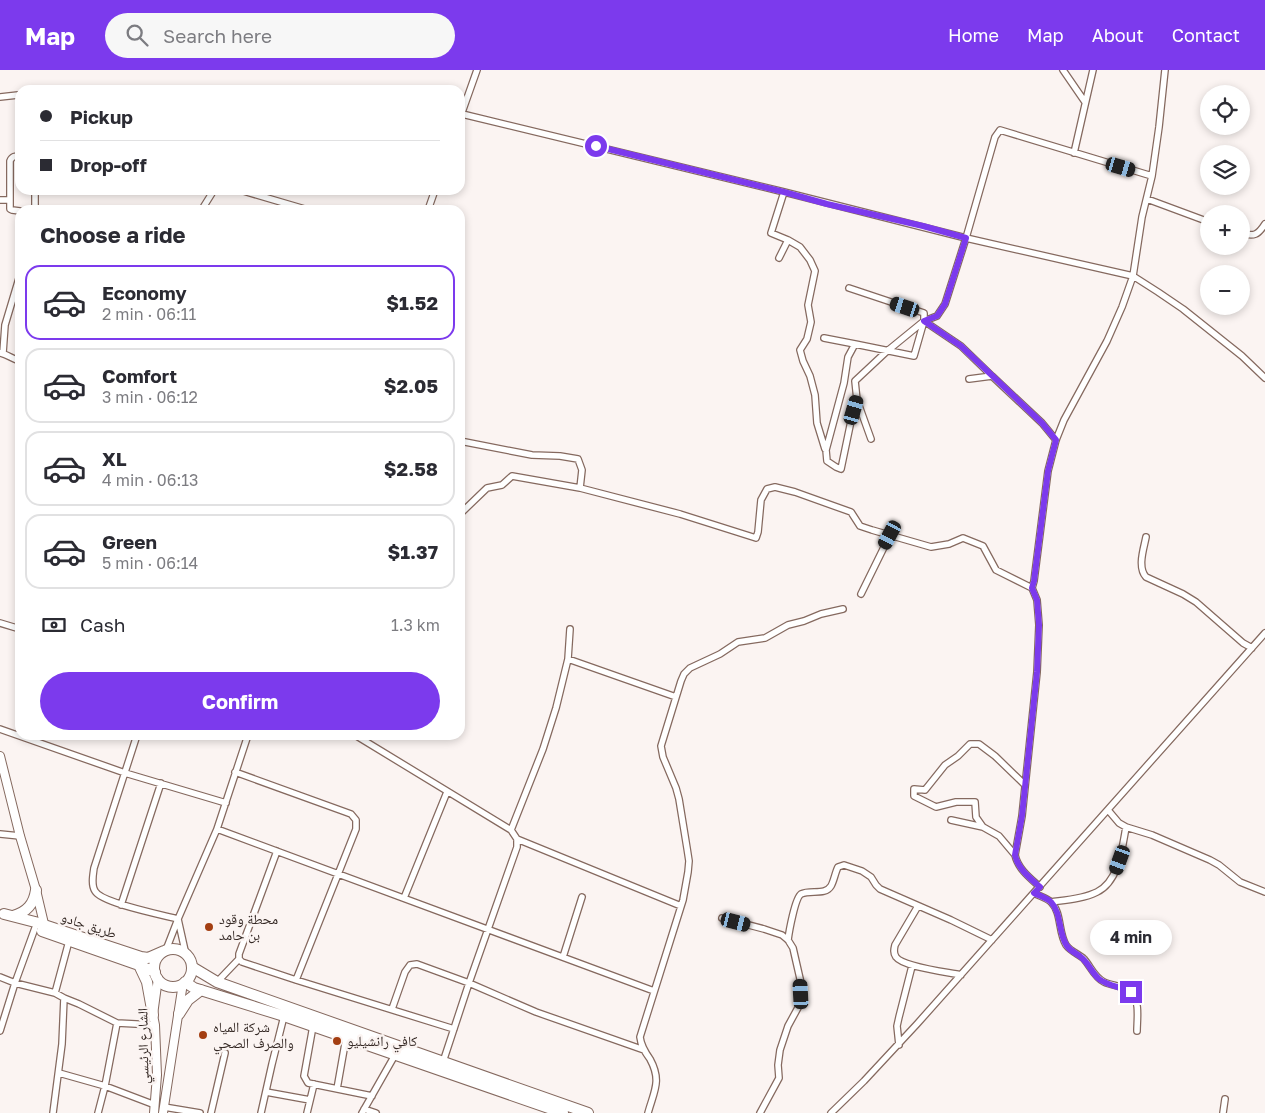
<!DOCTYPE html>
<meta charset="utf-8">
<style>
body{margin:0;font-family:"Golos Text","Noto Naskh Arabic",sans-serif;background:#f7f7f7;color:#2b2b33;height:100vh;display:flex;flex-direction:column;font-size:19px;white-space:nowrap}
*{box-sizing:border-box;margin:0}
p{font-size:16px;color:#7c7c81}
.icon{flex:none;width:28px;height:28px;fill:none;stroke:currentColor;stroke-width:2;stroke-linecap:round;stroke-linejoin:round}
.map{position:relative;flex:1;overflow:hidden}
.details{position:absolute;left:15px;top:135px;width:450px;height:535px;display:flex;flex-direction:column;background:#fff;border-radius:15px;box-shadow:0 2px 8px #0003}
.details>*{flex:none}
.top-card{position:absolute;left:15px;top:15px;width:450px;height:110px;border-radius:15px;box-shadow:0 2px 8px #0003;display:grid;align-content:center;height:110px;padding:0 25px;background:#fff}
.buttons{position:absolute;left:1200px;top:15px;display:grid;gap:10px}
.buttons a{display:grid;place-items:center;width:50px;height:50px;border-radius:50%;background:#fff;box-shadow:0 2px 8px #0003;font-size:25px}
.end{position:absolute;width:22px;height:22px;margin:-11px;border:6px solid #7c3aed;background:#fff;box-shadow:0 0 0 2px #fff}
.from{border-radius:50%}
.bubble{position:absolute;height:35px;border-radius:18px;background:#fff;box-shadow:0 2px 8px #0003;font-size:16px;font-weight:700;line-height:35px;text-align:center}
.car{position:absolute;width:15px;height:30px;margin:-15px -8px;border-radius:6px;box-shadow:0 0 4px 1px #0007;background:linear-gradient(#222 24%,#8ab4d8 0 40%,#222 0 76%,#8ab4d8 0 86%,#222 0)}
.top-card b{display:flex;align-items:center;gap:18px;height:48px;font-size:19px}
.top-card b+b{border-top:1px solid #e1e1e2}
.top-card i{width:12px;height:12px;background:#2b2b33}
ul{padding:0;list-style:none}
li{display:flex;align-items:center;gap:15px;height:75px;margin:0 10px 8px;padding:0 15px;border:2px solid #e1e1e2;border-radius:15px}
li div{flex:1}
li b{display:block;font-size:19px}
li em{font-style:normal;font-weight:700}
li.current{border-color:#7c3aed}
li>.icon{width:45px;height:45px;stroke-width:1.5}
h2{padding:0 25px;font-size:22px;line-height:60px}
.pay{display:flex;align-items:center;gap:12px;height:55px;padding:0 25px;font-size:19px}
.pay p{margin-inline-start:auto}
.primary-button{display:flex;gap:10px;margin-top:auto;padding:10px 25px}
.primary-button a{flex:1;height:58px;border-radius:30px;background:#7c3aed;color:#fff;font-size:20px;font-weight:700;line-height:58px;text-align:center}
header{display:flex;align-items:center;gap:30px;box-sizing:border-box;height:70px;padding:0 25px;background:#7c3aed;color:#fff}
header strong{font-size:24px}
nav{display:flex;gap:28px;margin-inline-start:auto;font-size:18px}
.search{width:350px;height:45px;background:#f7f7f7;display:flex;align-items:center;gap:12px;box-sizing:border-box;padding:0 18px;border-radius:28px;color:#7c7c81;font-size:19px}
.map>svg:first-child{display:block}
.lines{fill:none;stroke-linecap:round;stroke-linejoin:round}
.street-casing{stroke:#85695f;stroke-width:8}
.secondary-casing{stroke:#85695f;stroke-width:10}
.highway-casing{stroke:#85695f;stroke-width:12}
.street{stroke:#fff;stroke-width:5.5}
.secondary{stroke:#fff;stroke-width:8}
.highway{stroke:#fff;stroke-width:10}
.route{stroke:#7c3aed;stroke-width:6}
.poi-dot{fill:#a33e12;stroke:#fbf4f2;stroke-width:2}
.labels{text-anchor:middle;stroke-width:5;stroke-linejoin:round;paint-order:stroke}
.poi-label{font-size:14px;fill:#342824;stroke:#fbf4f2;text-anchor:start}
.street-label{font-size:14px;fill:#342824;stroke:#fbf4f2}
</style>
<header>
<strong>Map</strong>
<div class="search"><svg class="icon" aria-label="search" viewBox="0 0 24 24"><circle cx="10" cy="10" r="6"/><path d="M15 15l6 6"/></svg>Search here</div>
<nav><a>Home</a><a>Map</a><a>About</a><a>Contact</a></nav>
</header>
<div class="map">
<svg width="1265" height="1043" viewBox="0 0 1265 1043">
<rect width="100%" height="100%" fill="#fbf4f2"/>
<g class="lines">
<defs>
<path id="street" d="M1063,0l22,32
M0,27l18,-2
M462,44l322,78 182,46 167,38 25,16 25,17 59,47 23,22
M460,48l17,-48
M1074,83l19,-83
M20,86c-5,0 -8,0 -10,5v48l2,1 8,1
M240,120l68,20
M1147,129l62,23
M0,130h10
M32,140l3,-4v-16
M203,140l1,-4 10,-16
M428,140l7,-20
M1241,163c13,4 17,2 24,-9
M788,170l12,7 10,13 5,11 -7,34 3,17 -4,17 -7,11 3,11 7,15 5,19 2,28 8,26
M779,188l9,-18 -17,-7 13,-41
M849,218l75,25v8l-10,35 -59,-12
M924,251l13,-5 8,-12 21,-66 29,-101 5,-7 152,46
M824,268l31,6 -7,13 -4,26 -18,67 1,11 9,6 5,2 10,-48 6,-21 -2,-19 31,-29 38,-31 37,25 31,30
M0,283c7,1 12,6 20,8
M3,283l2,-28 15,-50
M969,309l23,-3 50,47 14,17
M857,330l14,39
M460,371l72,14 28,1 18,3 4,11 -2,18
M460,444l27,-26 15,-3 10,-9 68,12 100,26 76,24 2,-6 3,-32 6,-11 8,-2 20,5 56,20 9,14 12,4 59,17 18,-3 14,-6 20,8 13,24 36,18
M1146,467c-2,11 -9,30 0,40l37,17 13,8 47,41 9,5
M861,524l29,-59
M0,553l20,6
M568,589l108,38
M0,659l125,44 101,30
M137,665l-43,133c-1,7 -3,17 1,23 6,12 68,24 83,28
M355,665l156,95 6,9 164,67
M235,702l116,42 5,6v9l-60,151
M1108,740l11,13 7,4 26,8 58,25 9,5 21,17 25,10
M951,750l32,7
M217,759l437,162
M511,760l32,-81 13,-41 12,-49 2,-30
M0,764l20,2
M1015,785l-16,-19 -16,-9 -7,-10 -1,-15h-19l-20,5 -22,-11v-7l11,1 20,-25 13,-9 12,-12h9l16,12 30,29
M1040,817c-10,-9 -22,-18 -25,-32l7,-39 15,-144 2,-47 -2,-25 -5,-12 2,-7 14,-110 8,-31 8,-20 43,-79 15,-34 11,-31 9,-59 10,-41 7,-49 6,-57
M1034,823c5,3 13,5 17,9 11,11 7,30 15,43 5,7 13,9 18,14 7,8 10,18 20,23 8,4 22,4 28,11 8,9 5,27 5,38
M404,828l43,-106
M1051,832c15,-2 32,-3 46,-10 22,-11 25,-43 29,-65
M121,835l40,-122
M918,836l-23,39c-1,4 -2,8 1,12 7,10 51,15 65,18
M722,848l42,11 18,6 6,5 5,8 8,35v11l-1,10 -12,22 -8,24 -2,15 1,13 -19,35
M178,849l8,36
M788,870c1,-8 7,-42 13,-46 9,-5 24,2 30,-8 3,-5 4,-13 7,-19l6,-2 18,6 9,6 5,8 4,4 71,31 41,20
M166,880l12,-31 39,-90 31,-94
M563,887l19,-60
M239,889l3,3 54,18 158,49
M0,907l15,6 40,10 9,5 -2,46 -9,69
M217,912l22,-23v-5l38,-103
M55,923l14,-52
M64,928l15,6 38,19 -12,63 -7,27
M392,939l13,-37 5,-7 7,-1 52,19 67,29 108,38
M117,953l38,2
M313,956l-9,50 4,7 64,13
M0,961l15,-48 20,-55
M899,975l-2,-19 2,-9 13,-51
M443,992l26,-79 48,-136v-8
M59,1003l46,13 50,19
M337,1019l9,-51
M266,1022l44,8
M164,1037l36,6
M364,1039l12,4
M211,1043l14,-60
M261,1043l11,-49 12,-48
M307,1043l7,-29
M362,1043l33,-58
M648,1043c6,-22 14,-32 2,-54 -5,-7 -9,-13 -10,-22l43,-137 5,-28 1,-11 -2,-13 -8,-49 -3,-11 -13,-31 -2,-11 20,-65 3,-7 6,-6 30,-14 18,-12 27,-4 23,-13 16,-4 17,-7 22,-5
M831,1043l33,-32 53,-57 348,-391
M1223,1043l2,-14"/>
<path id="secondary" d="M0,686l20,80 16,54 9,38
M154,1043l3,-38 -2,-50 -2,-10 5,-37
M163,1043l20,-130"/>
<path id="highway" d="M4,844l31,8 106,35 7,1 16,-7
M13,846c14,-4 21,-12 23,-26
M42,861l97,34 16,7
M154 898a19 19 0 1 1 38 0a19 19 0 1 1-38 0Z
M139,895l8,17 6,33
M192,897l25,15 371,131
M185,912l9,6 90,28 279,97
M179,944l9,-14 13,-10"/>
</defs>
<use href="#street" class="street-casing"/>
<use href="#secondary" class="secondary-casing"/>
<use href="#highway" class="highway-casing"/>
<use href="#street" class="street"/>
<use href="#secondary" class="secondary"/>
<use href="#highway" class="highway"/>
</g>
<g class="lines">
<path class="route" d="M596,76l188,46 43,12 96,22 43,12 -21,66 -8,12 -13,5 37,25 81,77 14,17 -8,31 -14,110 -2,7 5,12 2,25 -2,47 -15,144 -7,39c3,14 15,23 25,32l-6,6c6,3 13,5 17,9 11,12 7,31 16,44 4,6 10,7 15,12 7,6 10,15 17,21 9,7 22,8 32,13"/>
</g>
<g class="poi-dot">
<circle cx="209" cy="857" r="5"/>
<circle cx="203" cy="965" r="5"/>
<circle cx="337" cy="971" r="5"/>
</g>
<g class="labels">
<g class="poi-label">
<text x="219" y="854">محطة وقود<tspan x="219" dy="16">بن حامد</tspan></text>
<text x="213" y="962">شركة المياه<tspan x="213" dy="16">والصرف الصحي</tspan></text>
<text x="347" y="976">كافي رانشيليو</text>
</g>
<g class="street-label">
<text transform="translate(89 855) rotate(18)" y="5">طريق جادو</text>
<text transform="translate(143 976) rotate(-91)" y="5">الشارع الرئيسي</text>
</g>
</g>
</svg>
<div class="buttons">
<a><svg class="icon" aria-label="locate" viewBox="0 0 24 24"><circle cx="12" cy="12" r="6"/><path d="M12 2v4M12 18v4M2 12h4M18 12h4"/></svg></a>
<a><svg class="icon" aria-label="layers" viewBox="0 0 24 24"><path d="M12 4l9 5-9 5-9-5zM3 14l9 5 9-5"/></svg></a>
<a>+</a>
<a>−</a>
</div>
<i class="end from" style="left:596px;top:76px"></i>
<i class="end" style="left:1131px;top:922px"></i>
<div class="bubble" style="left:1090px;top:850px;width:82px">4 min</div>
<i class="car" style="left:1121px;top:97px;rotate:106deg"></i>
<i class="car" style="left:905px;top:237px;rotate:288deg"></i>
<i class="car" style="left:854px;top:340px;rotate:16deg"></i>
<i class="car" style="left:890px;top:465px;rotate:208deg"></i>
<i class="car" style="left:1120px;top:790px;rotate:200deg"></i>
<i class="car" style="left:736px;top:852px;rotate:104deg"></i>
<i class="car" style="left:801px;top:924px;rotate:357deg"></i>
<div class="top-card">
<b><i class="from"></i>Pickup</b>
<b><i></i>Drop-off</b>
</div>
<section class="details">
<h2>Choose a ride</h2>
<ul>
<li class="current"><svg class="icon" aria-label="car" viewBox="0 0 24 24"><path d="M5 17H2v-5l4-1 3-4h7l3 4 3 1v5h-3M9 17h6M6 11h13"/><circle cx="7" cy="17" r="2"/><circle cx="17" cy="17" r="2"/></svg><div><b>Economy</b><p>2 min · 06:11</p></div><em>$1.52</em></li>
<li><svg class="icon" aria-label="car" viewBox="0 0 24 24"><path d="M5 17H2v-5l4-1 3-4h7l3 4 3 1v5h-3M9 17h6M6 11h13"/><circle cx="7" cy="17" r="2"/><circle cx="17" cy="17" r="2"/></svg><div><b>Comfort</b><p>3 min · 06:12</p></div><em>$2.05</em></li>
<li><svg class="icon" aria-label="car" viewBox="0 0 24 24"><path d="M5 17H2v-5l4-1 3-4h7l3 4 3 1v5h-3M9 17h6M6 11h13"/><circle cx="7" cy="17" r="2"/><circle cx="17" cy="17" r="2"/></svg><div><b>XL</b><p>4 min · 06:13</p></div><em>$2.58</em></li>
<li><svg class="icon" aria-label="car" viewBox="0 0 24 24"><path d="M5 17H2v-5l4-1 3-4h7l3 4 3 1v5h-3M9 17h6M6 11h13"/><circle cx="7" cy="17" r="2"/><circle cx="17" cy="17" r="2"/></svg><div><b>Green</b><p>5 min · 06:14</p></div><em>$1.37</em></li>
</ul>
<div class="pay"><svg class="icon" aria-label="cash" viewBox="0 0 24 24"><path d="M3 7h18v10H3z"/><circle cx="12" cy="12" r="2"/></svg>Cash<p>1.3 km</p></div>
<div class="primary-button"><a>Confirm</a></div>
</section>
</div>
